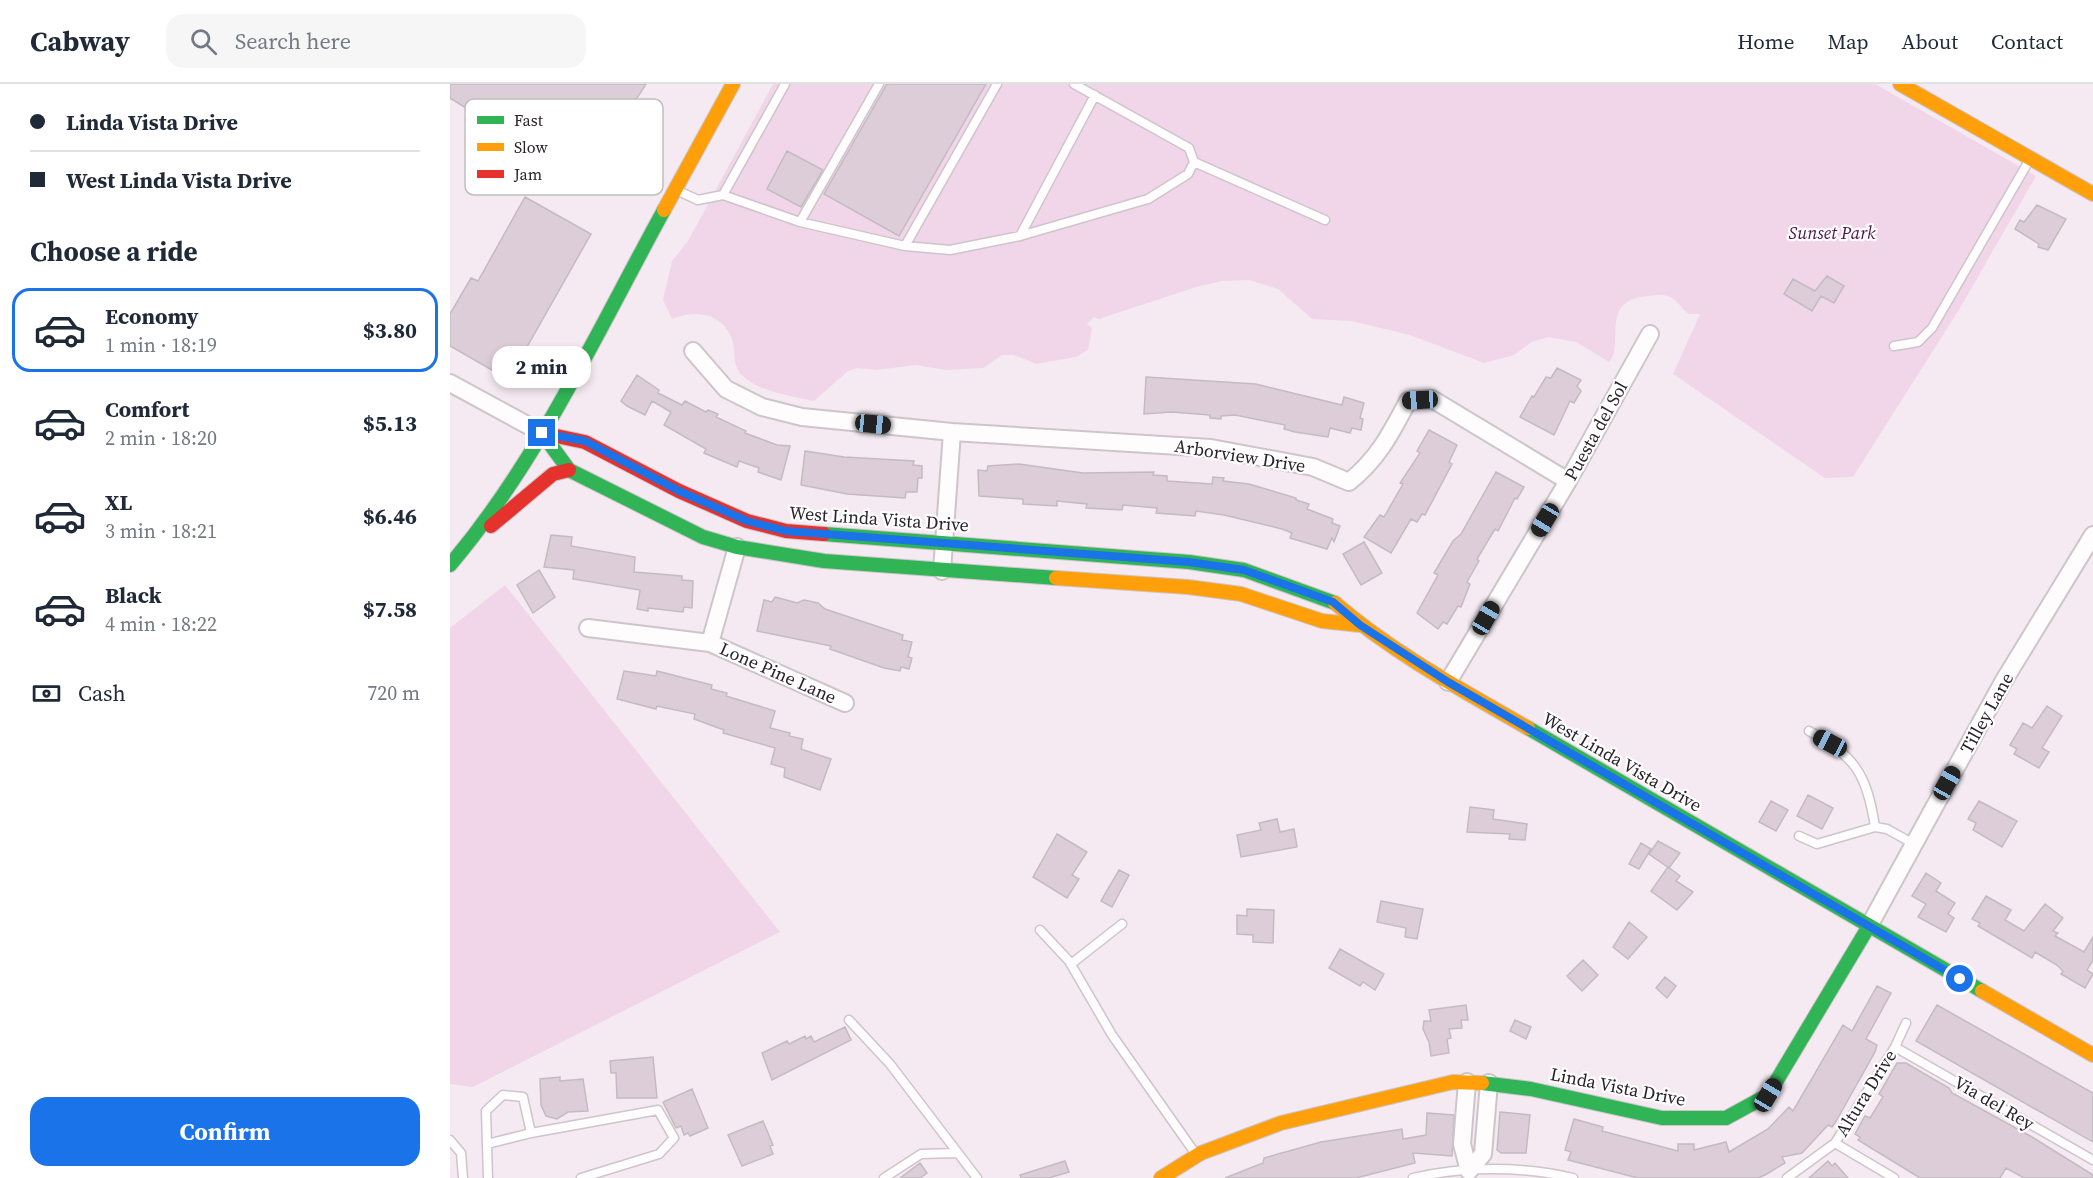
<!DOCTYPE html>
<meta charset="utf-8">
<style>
body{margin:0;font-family:"Source Serif 4",serif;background:#f6f6f7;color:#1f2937;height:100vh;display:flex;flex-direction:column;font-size:22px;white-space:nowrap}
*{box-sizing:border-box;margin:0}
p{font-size:20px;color:#747a83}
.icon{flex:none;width:33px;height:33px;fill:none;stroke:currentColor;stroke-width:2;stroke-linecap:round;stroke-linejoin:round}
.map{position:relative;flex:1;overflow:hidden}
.sheet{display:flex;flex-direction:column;background:#fff;width:450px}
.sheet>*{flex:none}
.banner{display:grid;align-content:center;height:132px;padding:0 30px;background:#fff}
.end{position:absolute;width:27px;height:27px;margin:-14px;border:8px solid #1a73e8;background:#fff;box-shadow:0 0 0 3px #fff}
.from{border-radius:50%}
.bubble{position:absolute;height:42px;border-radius:18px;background:#fff;box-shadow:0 3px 9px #0003;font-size:20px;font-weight:700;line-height:42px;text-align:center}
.car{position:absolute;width:18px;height:36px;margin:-18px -9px;border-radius:8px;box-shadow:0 0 4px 2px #0007;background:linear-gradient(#222 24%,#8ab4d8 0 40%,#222 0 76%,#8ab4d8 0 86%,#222 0)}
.banner b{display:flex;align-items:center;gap:21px;height:57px;font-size:22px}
.banner b+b{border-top:2px solid #e0e1e3}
.banner i{width:15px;height:15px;background:#1f2937}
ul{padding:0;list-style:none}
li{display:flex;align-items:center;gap:18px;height:84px;margin:0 12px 9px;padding:0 18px;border:3px solid transparent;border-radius:18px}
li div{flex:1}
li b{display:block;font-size:22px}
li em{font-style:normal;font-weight:700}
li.active{border-color:#1a73e8}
li>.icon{width:54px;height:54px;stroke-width:1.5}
h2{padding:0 30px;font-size:27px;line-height:72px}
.pay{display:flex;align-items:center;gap:15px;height:66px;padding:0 30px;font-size:22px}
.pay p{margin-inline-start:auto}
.cta{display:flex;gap:12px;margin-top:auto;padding:12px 30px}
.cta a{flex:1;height:69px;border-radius:18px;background:#1a73e8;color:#fff;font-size:24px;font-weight:700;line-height:69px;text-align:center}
header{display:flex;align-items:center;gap:36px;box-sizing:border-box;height:84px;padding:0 30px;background:#fff;border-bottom:2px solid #e0e1e3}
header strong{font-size:28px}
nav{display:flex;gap:33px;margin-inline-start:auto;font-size:21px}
.search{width:420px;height:54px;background:#f6f6f7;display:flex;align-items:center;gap:15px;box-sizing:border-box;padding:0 21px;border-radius:18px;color:#747a83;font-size:22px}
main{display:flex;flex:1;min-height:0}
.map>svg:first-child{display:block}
.green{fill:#f1d6e9}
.building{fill:#ddcdd9;stroke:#c4bbc1;stroke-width:1.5}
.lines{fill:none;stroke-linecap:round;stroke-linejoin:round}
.lane-casing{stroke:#cdc5ca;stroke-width:11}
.street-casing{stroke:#cdc5ca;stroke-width:20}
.fast-casing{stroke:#cdc5ca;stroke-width:16}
.slow-casing{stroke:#cdc5ca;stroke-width:16}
.jam-casing{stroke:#cdc5ca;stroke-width:16}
.lane{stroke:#fefcfd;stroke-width:8}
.street{stroke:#fefcfd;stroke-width:16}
.fast{stroke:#30b455;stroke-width:14}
.slow{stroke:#ff9f0a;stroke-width:14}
.jam{stroke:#e5322d;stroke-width:14}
.route{stroke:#1a73e8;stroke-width:8}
.labels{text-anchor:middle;stroke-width:4.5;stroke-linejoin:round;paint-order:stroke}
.park-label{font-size:18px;font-style:italic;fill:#511546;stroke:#fff}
.street-label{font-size:18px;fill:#2a2228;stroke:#fff}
.key{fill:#fff;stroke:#bfbdbe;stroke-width:1.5}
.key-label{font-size:16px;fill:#2a2228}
</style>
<header>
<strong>Cabway</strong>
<div class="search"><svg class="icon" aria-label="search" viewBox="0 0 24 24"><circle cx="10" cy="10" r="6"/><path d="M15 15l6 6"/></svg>Search here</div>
<nav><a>Home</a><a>Map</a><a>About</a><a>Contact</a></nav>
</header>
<main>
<section class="sheet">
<div class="banner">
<b><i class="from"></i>Linda Vista Drive</b>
<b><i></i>West Linda Vista Drive</b>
</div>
<h2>Choose a ride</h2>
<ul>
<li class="active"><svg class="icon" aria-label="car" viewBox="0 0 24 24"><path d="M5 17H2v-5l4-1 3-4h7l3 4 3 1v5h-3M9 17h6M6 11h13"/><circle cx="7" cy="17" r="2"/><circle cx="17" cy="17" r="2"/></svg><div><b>Economy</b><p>1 min · 18:19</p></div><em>$3.80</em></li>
<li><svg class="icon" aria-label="car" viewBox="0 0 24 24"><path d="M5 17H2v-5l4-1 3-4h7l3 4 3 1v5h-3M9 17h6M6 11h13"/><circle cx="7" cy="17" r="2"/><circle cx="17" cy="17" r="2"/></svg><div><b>Comfort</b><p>2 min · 18:20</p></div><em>$5.13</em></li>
<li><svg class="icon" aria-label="car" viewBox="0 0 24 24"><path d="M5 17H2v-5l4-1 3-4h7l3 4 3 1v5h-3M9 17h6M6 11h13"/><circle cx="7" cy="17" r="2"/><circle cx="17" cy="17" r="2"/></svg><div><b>XL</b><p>3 min · 18:21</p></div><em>$6.46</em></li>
<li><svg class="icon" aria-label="car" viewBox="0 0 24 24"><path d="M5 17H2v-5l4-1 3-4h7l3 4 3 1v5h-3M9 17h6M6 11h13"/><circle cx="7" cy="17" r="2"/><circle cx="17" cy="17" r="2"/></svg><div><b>Black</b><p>4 min · 18:22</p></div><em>$7.58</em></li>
</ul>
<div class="pay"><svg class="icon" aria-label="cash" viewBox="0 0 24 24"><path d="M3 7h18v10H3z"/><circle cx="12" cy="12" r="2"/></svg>Cash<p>720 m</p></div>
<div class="cta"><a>Confirm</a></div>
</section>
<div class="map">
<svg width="1643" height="1094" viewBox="0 0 1643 1094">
<rect width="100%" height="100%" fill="#f5eaf2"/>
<path class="green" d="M323,0h1102l161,92 -76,132 -107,169 -28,1 -152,-104 27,-60h-11c-7,-4 -10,-12 -17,-16 -7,-4 -15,-3 -23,-2 -52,3 -23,50 -40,66l-33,-20 -28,-5 -16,5 -18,13 -30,8 -74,-28 -59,-14 -39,-2 -34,-30 -29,-9 -26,1 -27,6 -97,32 -5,-2 -7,7 5,4 -4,22 -12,7 -40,7 -22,-9h-12l-19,13 -38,2 -29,-5 -40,5 -19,-2 -9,3 -34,30c-22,-5 -58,-9 -74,-28 -8,-10 -4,-20 -7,-31 -9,-29 -37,-33 -61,-23l-9,-19 9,-39 16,-20z
M55,501l275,347 -307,155 -23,-3v-456z"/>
<path class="building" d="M0,0h196l-58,91 3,10 -12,3 -3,-11 -126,-79z
M437,0h99l-87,152 -75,-42z
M337,67l36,19 -22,37 -34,-18z
M75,113l66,37 -72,127 -4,-2 -11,18 -54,-31v-32l21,-36 7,3z
M1587,121l29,14 -18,31 -10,-3 1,-3 -24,-15 5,-9 4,2z
M1377,192l17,10 -10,17 -13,-7 -9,15 -28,-17 9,-15 22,12z
M1107,284l24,12 -4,6 4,5 -7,12 -4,-2 -16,34 -34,-18 12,-21 2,1 12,-20 5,1z
M187,291l22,15 -1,3 24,12 3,-4 21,11 2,-2 10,4 -2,3 30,14 -1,2 32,12 13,1 -9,34 -23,-8 1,-4 -20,-7 -2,6 -33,-14 2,-4 -42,-24 7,-13 -19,-11 -7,14 -18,-9 -6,-5z
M696,293l110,7 86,21 2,-8 20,6 -4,15 3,1 -2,11 -9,-2 -2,5 -20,-5 -2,9 -33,-5 -11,-3 1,-4 -50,-10 -14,1v3l-11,-1v-3l-38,-3 -28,2z
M979,346l28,15 -8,17 3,2 -27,51 -3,-1 -5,8 -6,-3 -20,34 -27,-16 16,-22 4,2 19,-33 -3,-1 20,-30 -3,-2z
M355,367l39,6 70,4 -1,4 9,1v12h-4l-1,14h-11l-1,6 -58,-4 -46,-9z
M569,380l64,9 71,-1 -1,3 14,1v5l45,3 1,-7 11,1 -1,3 26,3 47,14v2l13,4 -2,5 26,10 -1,4 8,3 -6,16 -2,-4 -5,11 -37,-11 2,-5 -10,-4 -58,-14 -28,-4 -1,5 -39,-3 1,-5 -34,-3 -1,5 -36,-2 1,-4 -30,-3v5l-34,-2v-5l-44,-3 -1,-26 9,1 1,-5z
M1046,388l28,15 -7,12 -2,-1 -17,33 -3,-2 -18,30 2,2 -12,21 3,2 -9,23 -3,-1 -11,18 -4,-2 -5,7 -21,-16 21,-38 -4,-2 19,-32 8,-7z
M101,451l21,2 -1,9 64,11 -1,15 48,4v4l11,1 -1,27 -8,-1 -1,5 -35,-4v3l-11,-2 3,-19 -67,-11 1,-9 -30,-3z
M914,458l18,31 -21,12 -18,-31z
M89,486l16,27 -22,16 -16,-28z
M325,513l22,6 7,-3 14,3 7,6 78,26 -1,5 10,2 -4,15 4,1 -3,11 -8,-2 -1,4 -16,-3 -54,-19 1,-3 -74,-15 7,-31 8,2z
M174,587l32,5 1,-5 55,14 -1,4 16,4 -1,3 49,15 -5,17 20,5 -1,3 14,3 -2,10 30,10 -11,31 -36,-13 1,-9 -14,-4 4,-16 -52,-15 1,-3 -30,-11 1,-5 -38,-8 -1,3 -39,-10z
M1597,622l15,10 -20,32 7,4 -10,16 -25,-14 3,-5 -7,-4 13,-22 9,5z
M1358,711l25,13 -11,21 -25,-13z
M1321,717l17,9 -12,21 -17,-9z
M1529,717l38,20 -15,26 -29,-17 3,-7 -8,-4z
M1020,723l24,3 -1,9 34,5 -2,16 -16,-1 1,-5 -43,-2z
M827,735l3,13 14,-3 3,18 -56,10 -4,-22 24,-5 -2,-7z
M607,750l30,18 -15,23 7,4 -12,19 -34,-21z
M1208,757l22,12 -11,15 -20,-14z
M1191,759l10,6 -12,20 -10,-5z
M1218,783l12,9 -4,5 17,11 -16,18 -26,-19z
M669,786l10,5 -17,32 -11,-6z
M1476,789l15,10 -5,8 19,12 -7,11 6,4 -8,14 -28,-15 8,-13 -14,-8z
M1536,812l25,14 -6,10 19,11 21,-27 18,14 -10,13 5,2 -3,3 29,16 9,-15v23l-6,10 6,4 -8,14 -24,-14 2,-3 -6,-6 -22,-13 -3,6 -54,-32 2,-3 -8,-4z
M931,817l42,8 -6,30 -12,-2 1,-9 -29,-6z
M797,825l27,1 -1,33 -20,-1v-7l-16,-1v-19l10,1z
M1179,838l18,15 -19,22 -15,-12z
M890,865l44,25 -9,16 -12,-8 -3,4 -31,-18z
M1133,876l15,15 -16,16 -15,-15z
M1215,893l11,9 -9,12 -11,-10z
M1427,902l14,7 -25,46 11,6 -2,7 -40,71 -3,4 -4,-2 -26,28 -20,4 3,6 -20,12 -7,3h-120l-70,-18 3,-8 -6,-2 9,-31 29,8 -1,4 76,20v-7h16v6l32,-8 3,10 39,-23 21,-22 4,4 50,-86 9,6z
M1016,921l2,15h-7l1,8 -13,1 2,9 -4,1 2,14 -18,3 -2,-14 -6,-13 1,-8h7l-2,-11z
M1487,921l156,88v49l-177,-101z
M1065,936l16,7 -5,12 -16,-8z
M395,943l6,13 -79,40 -10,-27 25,-12 2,3 16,-8 1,3 5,-3 3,6z
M203,973l4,41h-40l-1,-25h-5l-1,-12z
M1447,979h9l43,25 3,5 80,44 61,38v3h-69l-18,-10 -6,10h-80l-62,-38 2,-3 -5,-3 10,-18 5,2 13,-21 -4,-3z
M110,993v4l23,-2 5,32 -20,1 -11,7 -11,-3 -5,-11 -1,-26z
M242,1005l16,39 -18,8 -2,-3 -4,2 -3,-9 -5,2 -13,-26z
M1050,1028l30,3 -4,38h-25l-4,-3z
M977,1029l27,2 -2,41 -39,-3 2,10 -59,15h-131l38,-15 1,-5 57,-16 81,-13 1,10 23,-4z
M313,1037l10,24 -3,1 3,8 -31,12 -14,-31z
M615,1077l4,11 -20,6h-28l-1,-3z
M1378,1077l4,5 3,-3 13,15h-39z
M470,1079l7,10 -7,5h-20z"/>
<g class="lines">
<defs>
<path id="lane" d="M744,78l131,58
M226,106l22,10 25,-5 77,27 105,24 45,4 70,-14 128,-37 40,-25 6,-12 -5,-14 -115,-64
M273,111l62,-111
M350,138l79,-138
M570,152l75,-141
M455,162l92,-162
M1444,262l24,-4 14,-14 98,-169
M1359,647c46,25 58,43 66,96
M1349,752l18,8 58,-17 12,2 27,15
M590,846l29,31 43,74 83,118
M621,880l51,-40
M399,936l41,44 87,114
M1445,963l198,113
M0,1056l11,13 2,25
M1385,1059l59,35
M37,1060l44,-11
M38,1094l-2,-67 17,-16 20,2 8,36 127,-23 16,28 -15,16 -78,24
M434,1094l37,-24 36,-1
M963,1094c51,-12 109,-12 160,0
M1337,1094l48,-35 60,-96 11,-24"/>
<path id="street" d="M243,267l33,38 36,18 40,10 150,15 259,16 102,19 36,15c29,-23 42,-49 59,-81l24,-2 136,82
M0,299l92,50
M492,487l10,-139
M138,544l122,15 135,60
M260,559l27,-96
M998,598l120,-201 82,-147
M1419,842l134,-244 90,-147
M1017,998l-5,62 7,27 14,-17 6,-71"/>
<path id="fast" d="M92,349l27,37 134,67 34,10 87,14 232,17
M374,450l365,28 55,8 91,33
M0,481c89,-105 148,-235 214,-355
M1078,644l454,263
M1032,999l49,6 131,29h64l42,-23 101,-169"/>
<path id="slow" d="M1450,0l193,110
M214,126l69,-126
M606,494l132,9 53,7 81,27 38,4
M885,519c58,50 127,87 193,125
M1532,907l111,64
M711,1094l40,-25 80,-30 172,-41 29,1"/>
<path id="jam" d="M92,349l43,9 94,49 68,30 39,10 38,3
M41,442l62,-52 16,-4"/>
</defs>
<use href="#lane" class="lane-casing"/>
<use href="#street" class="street-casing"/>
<use href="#fast" class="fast-casing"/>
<use href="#slow" class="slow-casing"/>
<use href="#jam" class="jam-casing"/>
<use href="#lane" class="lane"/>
<use href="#street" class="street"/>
<use href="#fast" class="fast"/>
<use href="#slow" class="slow"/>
<use href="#jam" class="jam"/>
</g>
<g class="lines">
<path class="route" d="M92,349l43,8 94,50 68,30 39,10 403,31 55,8 89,32 27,23 88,57 512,297"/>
</g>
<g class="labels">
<g class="park-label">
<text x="1382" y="155">Sunset Park</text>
</g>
<g class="street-label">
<text transform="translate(1146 347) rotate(-61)" y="6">Puesta del Sol</text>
<text transform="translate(790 372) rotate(9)" y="6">Arborview Drive</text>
<text transform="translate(429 435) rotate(4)" y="6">West Linda Vista Drive</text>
<text transform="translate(328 589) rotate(24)" y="6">Lone Pine Lane</text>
<text transform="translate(1537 629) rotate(-61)" y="6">Tilley Lane</text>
<text transform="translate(1172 678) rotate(30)" y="6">West Linda Vista Drive</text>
<text transform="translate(1168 1003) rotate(11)" y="6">Linda Vista Drive</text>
<text transform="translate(1416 1009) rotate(-58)" y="6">Altura Drive</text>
<text transform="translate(1544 1019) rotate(30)" y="6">Via del Rey</text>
</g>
</g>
<rect x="15" y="15" width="198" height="96" rx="9" class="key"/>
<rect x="27" y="32" width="27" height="8" fill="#30b455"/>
<rect x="27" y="59" width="27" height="8" fill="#ff9f0a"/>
<rect x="27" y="86" width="27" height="8" fill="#e5322d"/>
<g class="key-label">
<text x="64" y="42">Fast</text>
<text x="64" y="69">Slow</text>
<text x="64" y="96">Jam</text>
</g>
</svg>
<i class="end from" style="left:1510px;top:895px"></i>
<i class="end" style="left:92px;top:349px"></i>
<div class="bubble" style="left:42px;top:262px;width:99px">2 min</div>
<i class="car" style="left:970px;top:316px;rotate:267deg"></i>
<i class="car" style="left:423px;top:340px;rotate:96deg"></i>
<i class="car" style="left:1095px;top:436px;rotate:211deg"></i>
<i class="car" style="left:1036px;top:534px;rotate:30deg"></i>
<i class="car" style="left:1380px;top:659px;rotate:298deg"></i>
<i class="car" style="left:1497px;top:699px;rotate:29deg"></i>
<i class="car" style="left:1318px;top:1011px;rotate:31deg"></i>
</div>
</main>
